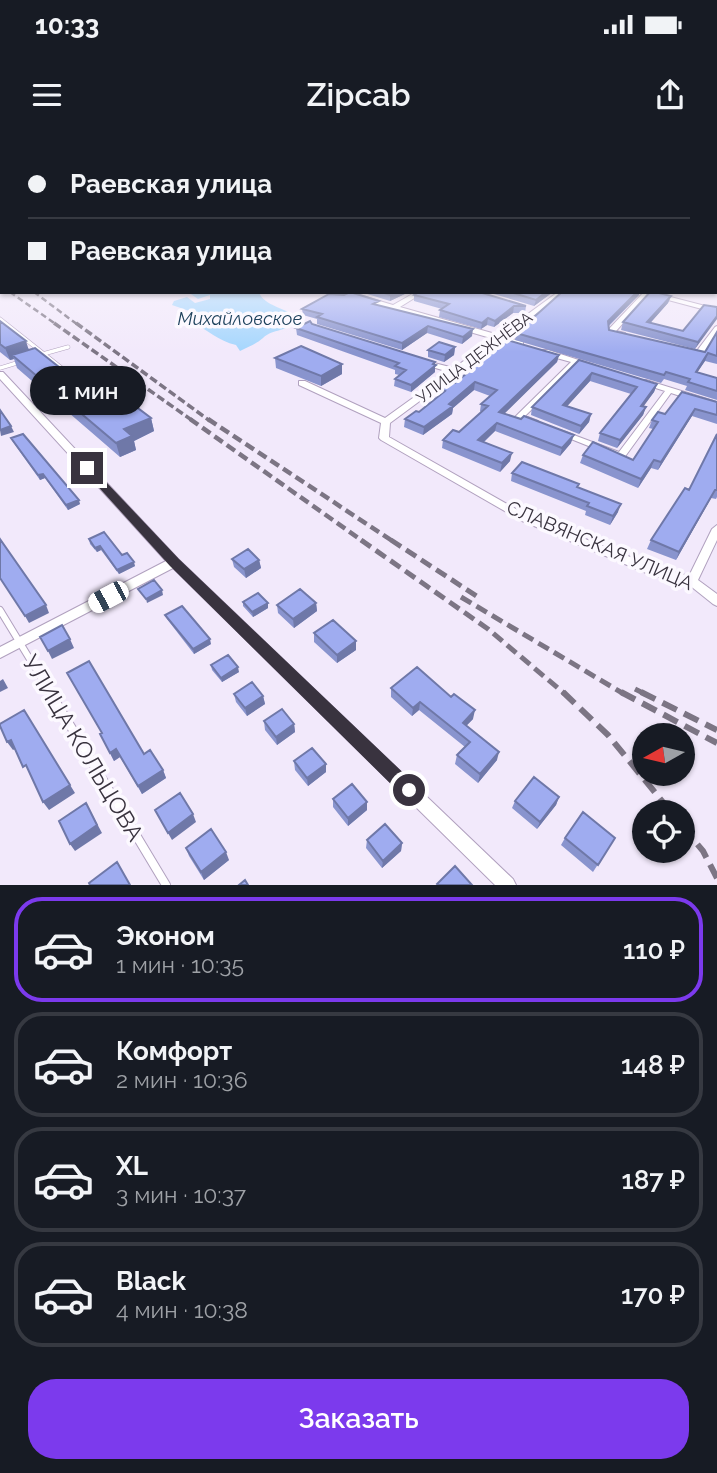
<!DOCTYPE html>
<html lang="ru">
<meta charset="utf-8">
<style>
body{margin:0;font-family:Raleway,sans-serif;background:#20242c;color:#f1f3f6;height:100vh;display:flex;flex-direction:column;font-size:26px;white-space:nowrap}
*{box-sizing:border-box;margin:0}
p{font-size:23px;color:#9ea1a6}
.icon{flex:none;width:38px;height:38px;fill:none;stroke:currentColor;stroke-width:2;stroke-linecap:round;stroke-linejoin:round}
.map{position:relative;height:745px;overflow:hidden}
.details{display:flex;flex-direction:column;background:#171b24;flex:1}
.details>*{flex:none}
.hud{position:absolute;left:0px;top:0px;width:718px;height:154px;box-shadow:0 2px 5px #0004;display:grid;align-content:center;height:154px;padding:0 28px;background:#171b24}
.needle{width:46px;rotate:262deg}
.buttons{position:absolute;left:632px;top:583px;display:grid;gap:14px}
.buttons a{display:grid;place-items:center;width:63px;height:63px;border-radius:50%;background:#171b24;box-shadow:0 2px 5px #0004;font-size:35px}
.end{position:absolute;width:32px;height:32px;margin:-16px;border:9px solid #39333f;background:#fff;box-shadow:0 0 0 4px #fff}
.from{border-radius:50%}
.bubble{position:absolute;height:49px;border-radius:24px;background:#171b24;box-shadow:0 2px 5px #0004;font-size:23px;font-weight:600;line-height:49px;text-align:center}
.car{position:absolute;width:21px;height:42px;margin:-21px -10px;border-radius:9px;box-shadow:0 0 5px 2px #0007;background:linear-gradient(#fff 24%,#345 0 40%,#fff 0 76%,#345 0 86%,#fff 0)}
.hud b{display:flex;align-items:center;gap:24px;height:66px;font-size:26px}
.hud b+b{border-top:2px solid #363941}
.hud i{width:18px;height:18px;background:#f1f3f6}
ul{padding:12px 0 0;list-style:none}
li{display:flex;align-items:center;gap:21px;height:105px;margin:0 14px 10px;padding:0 14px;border:4px solid #363941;border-radius:28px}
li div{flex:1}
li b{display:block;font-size:26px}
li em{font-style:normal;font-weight:600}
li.current{border-color:#7c3aed}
li>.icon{width:63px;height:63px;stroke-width:1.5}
.action{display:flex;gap:14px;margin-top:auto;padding:14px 28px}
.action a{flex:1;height:80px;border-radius:28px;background:#7c3aed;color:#fff;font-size:28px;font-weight:600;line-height:80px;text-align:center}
.status{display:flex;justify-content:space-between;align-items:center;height:49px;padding:0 35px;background:#171b24;direction:ltr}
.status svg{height:19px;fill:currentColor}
header{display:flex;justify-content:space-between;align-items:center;height:91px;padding:0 28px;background:#171b24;font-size:32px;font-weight:600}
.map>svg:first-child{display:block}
.water{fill:#a5d6fd}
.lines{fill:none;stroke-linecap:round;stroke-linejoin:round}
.river{fill:#a5d6fd;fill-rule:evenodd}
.service-far2-casing{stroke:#b1a1bf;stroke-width:4.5}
.service-far1-casing{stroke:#b1a1bf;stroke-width:8}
.service-casing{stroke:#b1a1bf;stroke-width:10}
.minor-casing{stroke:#b1a1bf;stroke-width:2}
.service-far2{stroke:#fff;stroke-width:3.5}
.service-far1{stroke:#fff;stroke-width:6}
.service{stroke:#fff;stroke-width:8}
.minor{fill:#fff;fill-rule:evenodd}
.rail-far4{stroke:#7c7584;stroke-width:2.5;stroke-dasharray:6 3.5;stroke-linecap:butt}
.rail-far3{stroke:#7c7584;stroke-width:3.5;stroke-dasharray:8 3.5;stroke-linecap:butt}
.rail-far2{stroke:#7c7584;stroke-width:4.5;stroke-dasharray:10 5;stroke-linecap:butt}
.rail-far1{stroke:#7c7584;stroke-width:5;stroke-dasharray:12 6;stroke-linecap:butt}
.rail{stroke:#7c7584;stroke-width:6;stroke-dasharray:16 8;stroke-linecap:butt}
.wall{fill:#8994ce}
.shaded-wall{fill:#6f78a8}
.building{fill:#9facf0;stroke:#6f78a8;stroke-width:2}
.route{fill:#39333f}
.labels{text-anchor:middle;stroke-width:7;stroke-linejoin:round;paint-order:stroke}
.far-street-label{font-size:16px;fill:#39333f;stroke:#fcf9ff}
.far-water-label{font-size:18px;font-style:italic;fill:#1d415c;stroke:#fcf9ff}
.street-label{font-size:19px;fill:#39333f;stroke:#fcf9ff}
.near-street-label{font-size:23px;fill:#39333f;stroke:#fcf9ff}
</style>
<div class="status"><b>10:33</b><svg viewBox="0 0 49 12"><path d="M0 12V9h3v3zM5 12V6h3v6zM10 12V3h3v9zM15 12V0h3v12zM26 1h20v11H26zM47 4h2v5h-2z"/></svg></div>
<header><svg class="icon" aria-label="menu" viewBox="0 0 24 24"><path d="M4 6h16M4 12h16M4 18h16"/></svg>Zipcab<svg class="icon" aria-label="share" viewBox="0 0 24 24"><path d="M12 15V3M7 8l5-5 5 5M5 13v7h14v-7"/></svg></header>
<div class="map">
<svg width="717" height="745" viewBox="0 0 717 745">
<rect width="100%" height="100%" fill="#f2e9fb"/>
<path class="water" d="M188,152h71c5,15 28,15 39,27 -11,14 -25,9 -35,19 -7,6 -13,8 -23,13l-4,-6c-18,-4 -28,-15 -44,-23l6,-8 -26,-9 2,-4 13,-4 8,6 15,-4v-4l-12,4z"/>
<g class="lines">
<path class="river" d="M716,142h1v8h-1z"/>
<defs>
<path id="service-far2" d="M0,179l122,97
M43,214l25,-7
M0,228l20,-6"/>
<path id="service-far1" d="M0,470l51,84"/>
<path id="service" d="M50,552l116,193"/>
<path id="minor" d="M338,152h11l44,13 23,-13h8l-24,15 99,28 59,-43h7l-60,45 18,5v4l-22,-5 -111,82 -1,14 141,80 128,51 31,8 23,-47 5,-4v15l-19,40 19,14v12l-4,-2 -25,-20 -37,-9 -129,-54 -141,-81 -2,-2 2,-15 -82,-38v-4h6l80,37 64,-46 -27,-8v-4l32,8 40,-29 -103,-30z
M644,152l6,1 -34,38 9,2v4l-17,-3v-4z
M659,154l58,15v4l-60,-16v-2z
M717,186v7l-16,24 -16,-3v-4l11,2 19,-25z
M542,210h6l46,15 -4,2 -12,-3 -53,52 13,5v4l-3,1 -20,-9 56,-55 -29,-8z
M0,232h3l175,187 335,320 3,6h-21l-322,-317 -173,90v-11l166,-86 -166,-182z
M643,240h3l71,22v6l-46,-15 -47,65 -3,1 -65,-26 4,-3 3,1 56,21 46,-61 -22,-7z"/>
</defs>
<use href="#service-far2" class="service-far2-casing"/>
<use href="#service-far1" class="service-far1-casing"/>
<use href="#service" class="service-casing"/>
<use href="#minor" class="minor-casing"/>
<use href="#service-far2" class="service-far2"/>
<use href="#service-far1" class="service-far1"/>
<use href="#service" class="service"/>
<use href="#minor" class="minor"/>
<path class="rail-far4" d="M10,152l47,33
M34,152l44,33"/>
<path class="rail-far3" d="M54,183l139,98
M76,183l134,98"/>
<path class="rail-far2" d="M190,279l174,123
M208,279l186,123"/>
<path class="rail-far1" d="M361,400l127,89 77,65
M391,400l87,57
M461,457l163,97
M635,549l10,5"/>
<path class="rail" d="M563,552l45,43 63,77
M621,552l96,51
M641,552l76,38
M682,686l21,25 14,27"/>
</g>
<path class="wall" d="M361,152h48l-19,9z
M487,152h66l-19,14z
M414,155l112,11 -1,7h-12l-19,14 -7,-2 -6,4 -42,-12 1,-7 2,-1 -28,-8z
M639,155l-30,31v4l96,22 12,-20v32l-12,-3 -8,11 20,6v22l-32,-10 2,-4 -23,-7 -3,4 -146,-43 1,-7z
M671,156l-3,7 -18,20 33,8 34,-24 -22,42 -74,-19 2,-8z
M379,166l93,30 -10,8 -35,-11 -25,17 -85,-26v-5l-14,-4 -1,-6z
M0,181l29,28 88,64 34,5 3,13 -20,10 2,9 -16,7 -103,-89 -3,-9 -4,1 -10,-8z
M312,184l123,40v8l-24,20 -17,-6 1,-7 4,-4 -4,-1v-4l-98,-35 -1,-7z
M455,207l-1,8 -10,7 -16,-5v-7z
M559,215l-2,7 -53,51 67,30 -11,13 -65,-25 -11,11 26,19 -10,11 -58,-24 1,-8 16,-8 22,-20 -1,-1 1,-7 9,-8 -16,-6 -21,18 -1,6 -29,21 -19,-8 1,-8 14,-7 22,-18v-5l14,-6z
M275,218l67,16 -21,12 -45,-18z
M579,220l78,24 -3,8 -11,14 3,1 -3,8 -26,33 -19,-7 2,-8 31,-39 -41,-13 -23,25 24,8 -2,8 -10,12 -48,-19 1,-8z
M717,262v22l-25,-8 -34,54 -7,-2 -13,20 -58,-25 3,-8 50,5 20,-31 -4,-1 3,-8 13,-6z
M717,294v63l-1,2 -5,-1 -35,62 -29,-11 4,-9 38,-50z
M11,298l69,66 -12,6 -23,-32 -5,2 -27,-38z
M512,333l67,14 39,25 -8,13 -25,-10 1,-4 -75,-30z
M89,399l33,16 13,11 -16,8 -18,-24 -4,2 -7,-8z
M232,419l27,1 2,8 -15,10 -12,-11z
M243,462l25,1v5l-15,9 -10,-11z
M316,463l1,8 -23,17 -16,-15 -1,-8z
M165,475l46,29 -17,10 -27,-35z
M314,493l42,17 -19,13 -23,-21z
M211,525l28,7 -17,10 -10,-12z
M67,533l77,81 19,16 3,8 -24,16 -22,-37 -6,4 -14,-27 2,-1z
M391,548l82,31 -7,7 31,34 -19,23 -23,-19 2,-9 8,-8 -46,-37 -7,6 -21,-19z
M234,554l29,2 2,8 -18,12 -11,-14z
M264,581l30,3 1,8 -18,13 -12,-15z
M294,621l32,11 -18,14 -13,-16z
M559,657l-3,8 -19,24 -25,-21 3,-7z
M333,659l34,3v8l-19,16 -15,-19z
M565,698h50l-22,34 -32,-27z
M367,700l35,3 -1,8 -19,17 -16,-20z
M186,708l43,12 -25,20 -15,-24z"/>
<path class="shaded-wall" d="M396,152h13l-19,9v-6z
M546,152h7l-19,14 2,-6z
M637,152h2v3l-33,33 2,-7z
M671,156l-3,7 -23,26 2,-7z
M514,166l-1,7 -19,14 1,-6z
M717,176v3l-22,30 3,-7z
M488,178l-1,7 -6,4 1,-6z
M428,186l-1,7 -25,17v-7z
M473,189l-1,7 -10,8 1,-7z
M26,201l4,13 -18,1 2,4 -4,1 -5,-12z
M455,207l-1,8 -10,7 1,-7z
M708,213l-3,8 -12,18 3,-7z
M559,215l-2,7 -59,58 1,-8z
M435,222v10l-24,20v-7z
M342,224v10l-21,12v-10z
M592,233l-2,8 -29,32 2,-8z
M475,242l-1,8 -21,18 -1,6 -29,21 1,-8z
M657,244l-3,8 -16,22 3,-8z
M646,267l-3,8 -26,33 3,-8z
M695,269l-3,7 -34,54 3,-8z
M591,274l-2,8 -10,12 2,-8z
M151,278l3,13 -20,10 2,9 -16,7 -4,-14 8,-14z
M497,283l-2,8 -18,17 1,-8z
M11,286l3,6 -13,4 -1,-6z
M574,295l-3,8 -11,13 2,-8z
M512,313l-2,8 -10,11 2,-9z
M654,320l-3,8 -13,20 3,-9z
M43,334l2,4 -5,2 -2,-5z
M715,350l-4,8 -35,62 3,-8z
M79,360l1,4 -12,6 -2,-5z
M621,364l-3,8 -8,13 3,-9z
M100,406l1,4 -4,2 -2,-4z
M259,420l2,8 -15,10 -2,-9z
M134,422l1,4 -16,8 -2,-4z
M162,450l1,5 -16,8 -1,-4z
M268,463v5l-15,9 -1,-5z
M316,463l1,8 -23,17 -1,-9z
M46,465l3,8 -20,10 -4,-7z
M70,499l4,9 -22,11 -4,-8z
M210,499l1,5 -17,10 -1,-5z
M356,501v9l-19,13v-8z
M238,527l1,5 -17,10 -1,-4z
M3,539l5,9 -8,4v-11z
M263,556l2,8 -18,12 -2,-8z
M420,562l-1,8 -7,6 1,-8z
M24,570l51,83 -26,17 -6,-8z
M475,570l-2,9 -12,12 2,-8z
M294,584l1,8 -18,13 -1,-8z
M11,600l6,8 -4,2 -6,-8z
M116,609l4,8 -6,4 -4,-8z
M499,612l-2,8 -19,23 2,-9z
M326,624v8l-18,14 -1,-8z
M163,630l3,8 -24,16 -4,-8z
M559,657l-3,8 -19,24 3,-7z
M367,662v8l-19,16v-8z
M86,663l16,30 -27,18 -5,-7z
M193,674l3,8 -24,18 -4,-7z
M402,703l-1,8 -19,17 1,-7z
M226,712l3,8 -25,20 -3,-8z"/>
<path class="building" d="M350,152l29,9 -6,3 100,25 -10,8 -35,-11 -26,17 -85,-26 5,-3 -20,-5 27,-15 15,1z
M381,152h15l-6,3z
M419,152h60l47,14h-12l-19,15 -7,-3 -6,5 -42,-13 9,-6 -35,-9z
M510,152h36l-10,8z
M562,152h75l-29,29 1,9 96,22 12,-20v24l-9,-3 -12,19 21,6v13l-29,-9 2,-3 -24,-7 -2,3 -148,-42z
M650,152h5l16,4 -24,26 36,9 21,-26 13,2v9l-19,26 -75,-20z
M0,181l26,20 -21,7 -5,-4z
M310,181l2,3 123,38 -2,2 3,1 -25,20 -16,-6 11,-9 -11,-4 4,-3 -103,-35z
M507,200l52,15 -60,57 22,7 3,-3 50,19 -12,13 -65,-25 -19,17 34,13 -10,10 -59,-23 10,-10 6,2 29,-26 -7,-2 16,-14 -22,-8 -26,22 4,2 -29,21 -19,-8 11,-8 3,1 26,-21 -4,-2 10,-7 4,1z
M439,202l16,5 -10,8 -17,-5z
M301,206l41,18 -21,12 -46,-18z
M35,208l82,65 18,-7 16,12 -27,11 8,7 -16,7 -104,-88z
M579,220l78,24 -16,22 5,1 -26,33 -20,-7 37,-46 -45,-14 -29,32 28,9 -10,12 -49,-19z
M682,252l35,10v13l-22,-6 -34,53 -7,-2 -13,19 -58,-24 10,-13 40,18 25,-38 -6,-2 6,-8 7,2z
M0,270l11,16 -11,4z
M23,294l56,66 -13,5 -23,-31 -5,1 -27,-37z
M717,294v56h-2l-36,62 -28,-12 34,-52 4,2z
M522,322l57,22 -2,3 44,17 -8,12 -26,-10 2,-3 -77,-30z
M104,392l18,23 5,-2 7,9 -17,8 -17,-24 -5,2 -6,-9z
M0,399l46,66 -21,11 -25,-38z
M248,409l11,11 -15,9 -12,-10z
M154,440l8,10 -16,9 -8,-10z
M300,449l16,14 -23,16 -16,-14z
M258,453l10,10 -16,9 -9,-10z
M182,466l28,33 -17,10 -28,-34z
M333,480l23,21 -19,14 -23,-22z
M62,485l8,14 -22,12 -8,-14z
M228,515l10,12 -17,11 -10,-13z
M89,521l55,93 6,-4 13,20 -25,16 -22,-37 -6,4 -10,-19 2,-1 -35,-60z
M417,527l34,30 3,-3 21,16 -12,13 36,29 -19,22 -23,-19 13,-13 -50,-40 -7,6 -22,-20z
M252,542l11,14 -18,12 -11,-14z
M282,569l12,15 -18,13 -12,-16z
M24,570l46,75 -27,17 -17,-37 -3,2 -12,-27 -4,2 -7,-16v-2z
M312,608l14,16 -19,14 -13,-17z
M534,637l25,20 -19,25 -25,-21z
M352,644l15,18 -19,16 -15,-19z
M180,653l13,21 -25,19 -13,-23z
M86,663l11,22 -27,19 -11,-23z
M583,672l32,26 -17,27 -33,-27z
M385,684l17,19 -19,18 -16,-21z
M211,689l15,23 -25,20 -15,-24z
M117,722l13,23h-40l-1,-2z
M455,726l17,19h-34l-1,-1z
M245,740l3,5h-9z"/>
<linearGradient id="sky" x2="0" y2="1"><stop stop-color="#8dc2f0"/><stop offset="0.51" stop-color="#f9f5fd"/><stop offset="1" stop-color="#f9f5fd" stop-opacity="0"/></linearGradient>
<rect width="717" height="212" fill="url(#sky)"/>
<path class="route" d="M83,326h8l88,93 236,225 3,6 -3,6 -6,3 -6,-3 -233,-230 -87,-96z"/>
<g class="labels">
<g class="far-street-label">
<text transform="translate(474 217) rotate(-37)" y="6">УЛИЦА ДЕЖНЁВА</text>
</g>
<g class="far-water-label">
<text x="240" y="185">Михайловское</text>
</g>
<g class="street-label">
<text transform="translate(600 405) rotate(23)" y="7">СЛАВЯНСКАЯ УЛИЦА</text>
</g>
<g class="near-street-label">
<text transform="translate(83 608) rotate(59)" y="8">УЛИЦА КОЛЬЦОВА</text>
</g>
</g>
</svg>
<div class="buttons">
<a><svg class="needle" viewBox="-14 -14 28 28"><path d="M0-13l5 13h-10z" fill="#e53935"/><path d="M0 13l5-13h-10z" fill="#9ea1a6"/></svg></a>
<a><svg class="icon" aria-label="locate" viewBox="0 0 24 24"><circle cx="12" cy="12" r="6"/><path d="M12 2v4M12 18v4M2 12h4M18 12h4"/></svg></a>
</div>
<i class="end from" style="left:409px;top:650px"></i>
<i class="end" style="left:87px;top:328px"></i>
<div class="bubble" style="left:30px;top:226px;width:116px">1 мин</div>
<i class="car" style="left:108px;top:457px;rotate:242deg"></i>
<div class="hud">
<b><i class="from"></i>Раевская улица</b>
<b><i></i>Раевская улица</b>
</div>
</div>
<section class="details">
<ul>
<li class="current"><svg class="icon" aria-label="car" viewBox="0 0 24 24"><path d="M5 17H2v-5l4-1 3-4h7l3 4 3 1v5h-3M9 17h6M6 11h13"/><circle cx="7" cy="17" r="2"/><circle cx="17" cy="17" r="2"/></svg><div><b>Эконом</b><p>1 мин · 10:35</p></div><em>110 ₽</em></li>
<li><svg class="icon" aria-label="car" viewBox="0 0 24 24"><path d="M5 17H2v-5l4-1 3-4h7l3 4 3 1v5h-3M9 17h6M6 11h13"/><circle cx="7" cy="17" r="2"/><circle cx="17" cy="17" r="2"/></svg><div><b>Комфорт</b><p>2 мин · 10:36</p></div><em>148 ₽</em></li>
<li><svg class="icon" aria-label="car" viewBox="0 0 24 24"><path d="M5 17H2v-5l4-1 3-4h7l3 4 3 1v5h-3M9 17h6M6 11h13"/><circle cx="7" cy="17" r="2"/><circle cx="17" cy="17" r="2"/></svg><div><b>XL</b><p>3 мин · 10:37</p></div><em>187 ₽</em></li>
<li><svg class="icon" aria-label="car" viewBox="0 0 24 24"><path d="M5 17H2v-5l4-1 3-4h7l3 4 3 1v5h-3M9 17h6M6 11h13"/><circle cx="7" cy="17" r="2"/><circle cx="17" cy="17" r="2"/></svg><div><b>Black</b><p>4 мин · 10:38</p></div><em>170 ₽</em></li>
</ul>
<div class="action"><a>Заказать</a></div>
</section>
